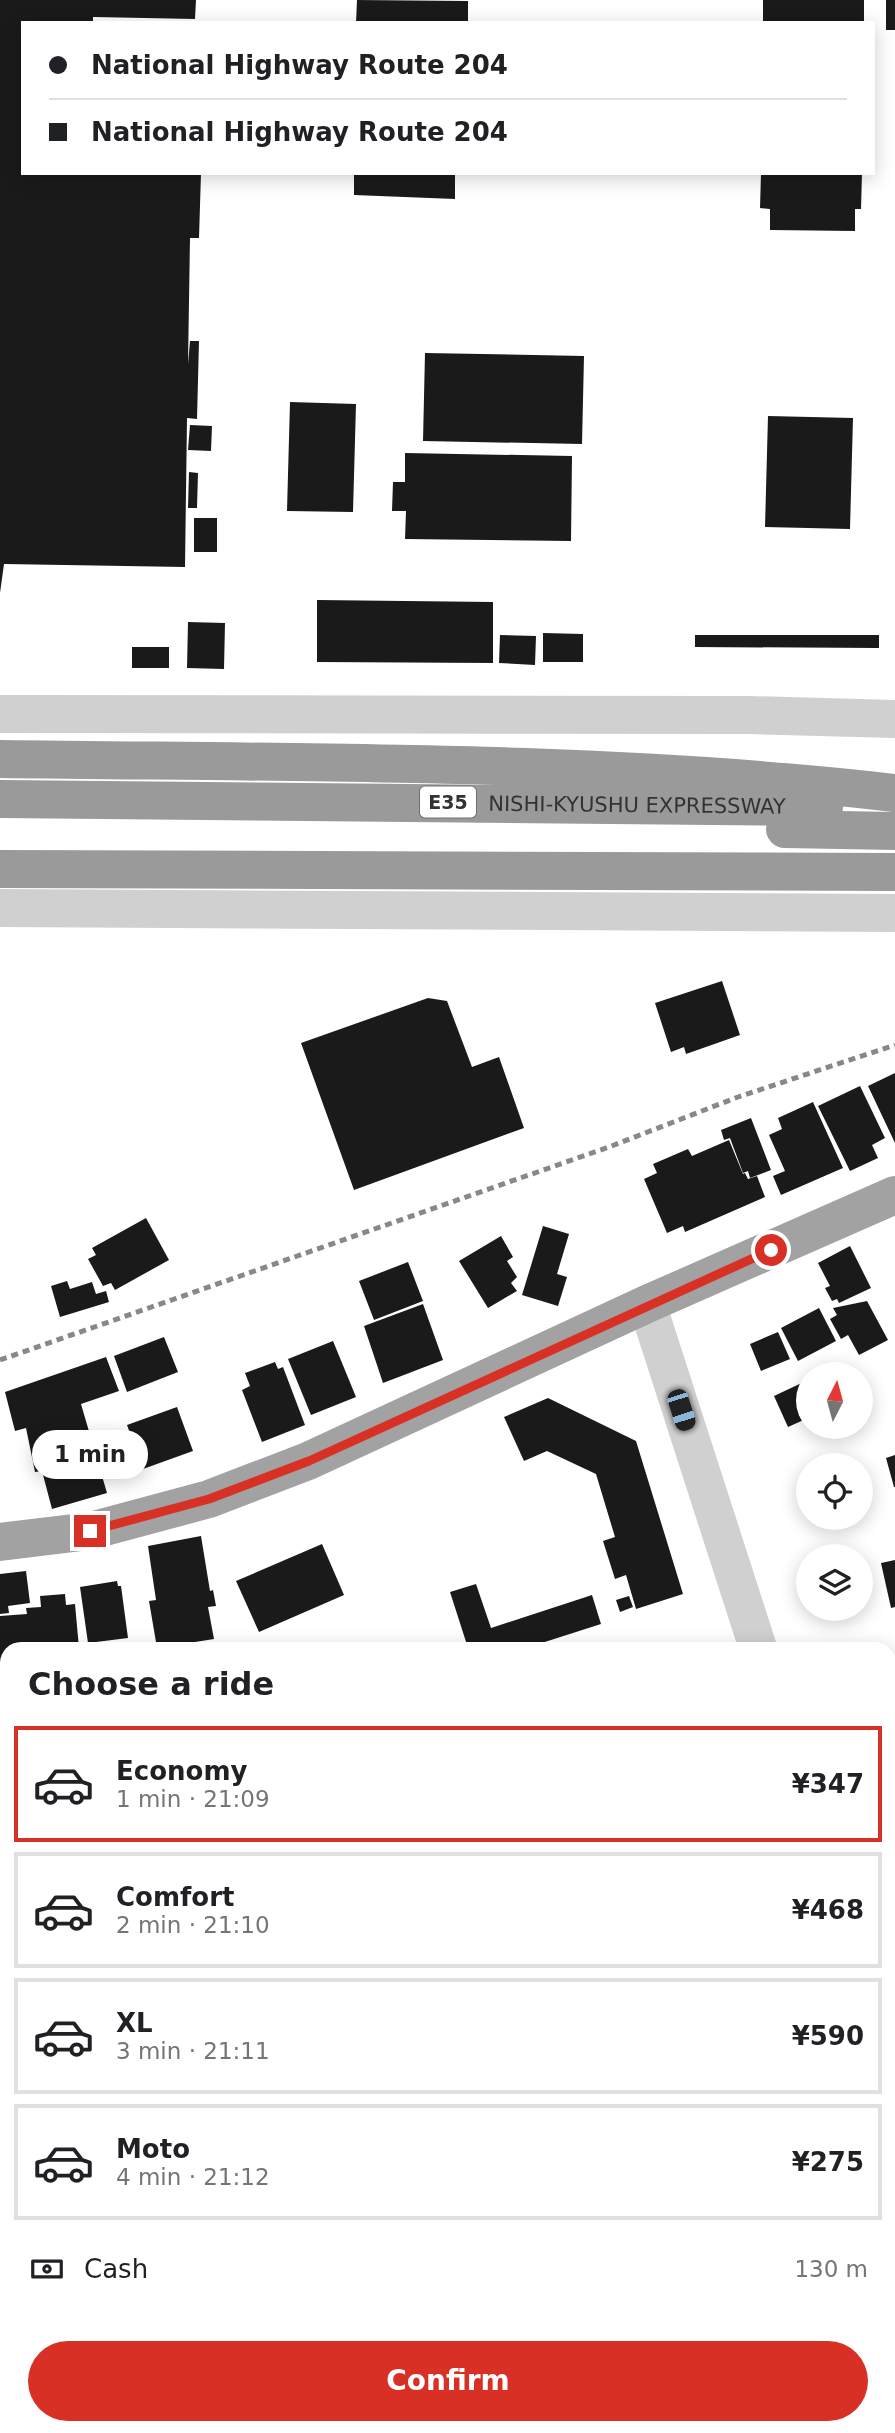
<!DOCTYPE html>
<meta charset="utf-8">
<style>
body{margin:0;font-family:"DejaVu Sans",sans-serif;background:#f6f6f6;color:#202124;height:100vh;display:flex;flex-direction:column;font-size:26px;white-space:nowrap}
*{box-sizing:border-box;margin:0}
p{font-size:23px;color:#757577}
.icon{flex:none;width:38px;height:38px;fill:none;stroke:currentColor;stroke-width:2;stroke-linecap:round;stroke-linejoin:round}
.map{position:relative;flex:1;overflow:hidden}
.drawer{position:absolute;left:0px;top:1642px;width:896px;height:793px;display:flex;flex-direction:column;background:#fff;border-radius:21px 21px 0 0;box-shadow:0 4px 18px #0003}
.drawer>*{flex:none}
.hud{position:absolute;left:21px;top:21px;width:854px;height:154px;border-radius:0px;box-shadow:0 4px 18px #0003;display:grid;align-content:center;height:154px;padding:0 28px;background:#fff}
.needle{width:46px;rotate:6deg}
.controls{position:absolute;left:796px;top:1362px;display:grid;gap:14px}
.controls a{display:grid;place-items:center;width:77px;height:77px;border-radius:50%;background:#fff;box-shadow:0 4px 18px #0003;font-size:35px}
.end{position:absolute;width:32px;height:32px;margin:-16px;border:9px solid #d93025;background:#fff;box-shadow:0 0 0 4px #fff}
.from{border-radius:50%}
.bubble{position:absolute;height:49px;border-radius:24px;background:#fff;box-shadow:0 4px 18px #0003;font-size:23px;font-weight:700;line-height:49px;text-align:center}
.car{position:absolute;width:21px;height:42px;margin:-21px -10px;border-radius:9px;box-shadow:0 0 5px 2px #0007;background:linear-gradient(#222 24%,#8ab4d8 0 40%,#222 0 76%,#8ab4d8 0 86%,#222 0)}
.hud b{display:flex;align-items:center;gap:24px;height:66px;font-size:26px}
.hud b+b{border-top:2px solid #e0e0e0}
.hud i{width:18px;height:18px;background:#202124}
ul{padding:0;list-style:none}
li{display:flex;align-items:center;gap:21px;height:116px;margin:0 14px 10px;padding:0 14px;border:4px solid #e0e0e0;border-radius:0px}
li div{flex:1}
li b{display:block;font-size:26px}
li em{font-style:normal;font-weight:700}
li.selected{border-color:#d93025}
li>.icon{width:63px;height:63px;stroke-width:1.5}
h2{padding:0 28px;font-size:32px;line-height:84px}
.pay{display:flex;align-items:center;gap:18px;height:77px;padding:0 28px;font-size:26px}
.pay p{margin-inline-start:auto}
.cta{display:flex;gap:14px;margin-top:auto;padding:14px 28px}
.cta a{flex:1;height:80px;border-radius:42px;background:#d93025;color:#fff;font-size:28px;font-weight:700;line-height:80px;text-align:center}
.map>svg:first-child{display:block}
.green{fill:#e6ecdf}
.building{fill:#1a1a1a}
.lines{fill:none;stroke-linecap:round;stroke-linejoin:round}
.minor{stroke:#d0d0d0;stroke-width:35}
.tertiary{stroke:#d0d0d0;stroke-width:38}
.trunk{stroke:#a2a2a2;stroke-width:38}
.motorway{stroke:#9a9a9a;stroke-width:38}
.rail{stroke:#888;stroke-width:5;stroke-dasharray:7 5;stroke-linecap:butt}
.route{stroke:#d93025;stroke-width:9}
.labels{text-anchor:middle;stroke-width:7;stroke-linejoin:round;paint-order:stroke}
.shield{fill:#fff;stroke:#707070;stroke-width:2}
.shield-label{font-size:19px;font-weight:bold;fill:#333}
.street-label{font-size:21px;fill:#333;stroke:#fff}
</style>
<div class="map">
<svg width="895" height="2433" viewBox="0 0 895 2433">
<rect width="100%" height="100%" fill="#fff"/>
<path class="green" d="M0,1741l7,5v681h882v-526h6v532h-895z"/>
<path class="building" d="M0,0h196l-1,19 -102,-2v6h-70v150h178l-2,65h-9l-2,126 2,-23h9l-2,78 -10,-1 -2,149 -181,-3 -4,29z
M357,0l111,1v22h-112z
M763,0h101v23h-101z
M886,0h9v30h-9z
M354,173h101v26l-101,-4z
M761,173h101l-1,36h-6v22l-85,-1v-21l-10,-1z
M425,353l159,3 -2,88 -159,-3z
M290,402l66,2 -3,108 -66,-1z
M768,416l85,2 -3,111 -85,-2z
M190,425l22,1 -1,25 -23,-1z
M405,453l167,3 -1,85 -166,-2 1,-28h-14l1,-29h12z
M189,472l9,1 -1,35h-9z
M194,518h23v34h-23z
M317,600l176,2v61l-176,-1z
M188,622l37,1 -1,46 -37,-1z
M543,633l40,1v28h-40z
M500,635l36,1 -1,29 -36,-2z
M695,635h184v13l-184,-1z
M132,647h37v21h-37z
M722,981l18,54 -54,19 -2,-7 -13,5 -16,-49z
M428,998l19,3 25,66 27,-10 25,71 -170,62 -53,-147z
M895,1073v70l-27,-57z
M860,1086l25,52 -13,7 6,13 -28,13 -32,-65z
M813,1102l30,66 -62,27 -8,-19 12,-5 -16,-36 13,-6 -4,-11z
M751,1118l20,52 -21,8 -2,-7 -5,2 -13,-35 -6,2 -3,-10z
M729,1140l14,34 2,-1 3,6 9,-3 8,21 -80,35 -2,-6 -16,7 -23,-54 13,-6 -4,-9 35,-15 4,7z
M146,1218l23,42 -54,30 -4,-7 -8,3 -15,-27 8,-4 -4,-7z
M543,1226l26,8 -12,40 10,3 -9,29 -36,-11z
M501,1236l12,21 -6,4 10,16 -6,6 6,8 -29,17 -29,-47z
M850,1246l21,42 -32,15 -2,-4 -5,2 -7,-13 5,-2 -12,-23z
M408,1262l15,39 -49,19 -15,-39z
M67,1281l3,8 22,-7 4,12 10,-3 3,11 -49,15 -9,-31z
M867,1301l21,39 -29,15 -11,-20 -7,4 -11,-20 7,-4 -4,-7z
M423,1304l20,56 -60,23 -19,-57z
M819,1308l17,33 -38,20 -17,-33z
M778,1332l12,27 -29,12 -11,-27z
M164,1337l14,35 -51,20 -13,-36z
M333,1341l23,56 -45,18 -23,-56z
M106,1357l13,34 -38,13 26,89 -55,16 -10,-38 -7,1 -9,-44 -11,3 -10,-39z
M275,1362l3,7 5,-2 22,58 -43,17 -20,-52 8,-4 -5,-13z
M808,1380v38l-20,9 -14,-31z
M548,1398l88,43 47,153 -47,15 -10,-34 -11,4 -12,-38 12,-4 -19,-63 -49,-23 -23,10 -20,-44z
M177,1407l16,44 -50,18 -16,-44z
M895,1455v32h-1l-8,-29z
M201,1536l9,55 3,-1 3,16 -8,1 6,32 -57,9 -8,-47 7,-1 -8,-54z
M322,1544l22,51 -85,37 -23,-51z
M895,1560v47l-4,1 -10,-45z
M26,1571l4,32 -22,3 1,7 -9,1v-40z
M117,1581l1,5h3l7,52 -40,5 -8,-56z
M476,1584l15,44 101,-33 9,29 -75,24h-58l-18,-56z
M65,1594l1,11 9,-1 4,44h-72v13l-7,1v-46l27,-2 -1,-6 15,-1 -1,-11z
M629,1596l4,11 -13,5 -4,-12z
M7,1749v49l-7,2v-50z
M7,1833v67l-7,1v-67z"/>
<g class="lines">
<path class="minor" d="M889,1894l6,-16"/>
<path class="tertiary" d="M0,714l748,1 147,4
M0,908l895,5
M647,1304l111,344
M295,2433l7,-6"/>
<path class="trunk" d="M0,1542l90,-11 119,-32 99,-38 339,-157 248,-109"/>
<g class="motorway">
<path d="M0,759c298,4 598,0 895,34"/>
<path id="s1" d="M0,799l824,8"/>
<path d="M785,829l110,2"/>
<path d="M0,869l895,3"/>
</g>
<path class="rail" d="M0,1360l609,-213 129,-50 157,-52"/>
</g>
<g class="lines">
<path class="route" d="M90,1531l119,-32 100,-38 462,-211"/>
</g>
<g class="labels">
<rect class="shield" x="420" y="786.5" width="56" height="31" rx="5"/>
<g class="shield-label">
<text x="448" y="809">E35</text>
</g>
<g class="street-label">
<text dy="7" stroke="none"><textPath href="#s1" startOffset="637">NISHI-KYUSHU EXPRESSWAY</textPath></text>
</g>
</g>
</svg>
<div class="controls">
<a><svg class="needle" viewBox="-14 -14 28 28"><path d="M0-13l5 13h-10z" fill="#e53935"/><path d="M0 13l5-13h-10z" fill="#757577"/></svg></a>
<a><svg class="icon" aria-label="locate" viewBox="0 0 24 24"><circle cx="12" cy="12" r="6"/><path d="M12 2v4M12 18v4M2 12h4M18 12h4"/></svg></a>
<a><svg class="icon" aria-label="layers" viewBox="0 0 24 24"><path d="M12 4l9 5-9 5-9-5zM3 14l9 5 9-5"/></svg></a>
</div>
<i class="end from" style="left:771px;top:1250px"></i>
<i class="end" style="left:90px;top:1531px"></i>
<div class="bubble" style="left:32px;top:1430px;width:116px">1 min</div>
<i class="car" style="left:681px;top:1410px;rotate:162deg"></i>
<div class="hud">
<b><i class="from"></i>National Highway Route 204</b>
<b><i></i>National Highway Route 204</b>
</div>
<section class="drawer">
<h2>Choose a ride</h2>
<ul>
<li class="selected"><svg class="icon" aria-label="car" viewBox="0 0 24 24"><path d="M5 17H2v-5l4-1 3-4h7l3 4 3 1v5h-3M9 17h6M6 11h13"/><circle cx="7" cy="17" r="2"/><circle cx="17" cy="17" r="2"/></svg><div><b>Economy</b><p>1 min · 21:09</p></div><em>¥347</em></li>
<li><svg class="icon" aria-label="car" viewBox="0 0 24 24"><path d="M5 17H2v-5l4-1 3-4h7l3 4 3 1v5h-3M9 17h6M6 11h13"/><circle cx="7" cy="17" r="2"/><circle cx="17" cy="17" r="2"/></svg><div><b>Comfort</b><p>2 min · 21:10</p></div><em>¥468</em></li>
<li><svg class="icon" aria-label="car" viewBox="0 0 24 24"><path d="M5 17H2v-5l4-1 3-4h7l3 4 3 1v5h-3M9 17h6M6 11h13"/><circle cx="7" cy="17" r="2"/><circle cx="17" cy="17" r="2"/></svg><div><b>XL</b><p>3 min · 21:11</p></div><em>¥590</em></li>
<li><svg class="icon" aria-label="car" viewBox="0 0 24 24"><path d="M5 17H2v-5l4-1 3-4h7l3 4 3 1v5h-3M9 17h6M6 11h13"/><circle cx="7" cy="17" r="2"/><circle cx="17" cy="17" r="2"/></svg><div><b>Moto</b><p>4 min · 21:12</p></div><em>¥275</em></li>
</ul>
<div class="pay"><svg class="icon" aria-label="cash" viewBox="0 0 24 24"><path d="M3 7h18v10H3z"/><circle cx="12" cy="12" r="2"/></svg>Cash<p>130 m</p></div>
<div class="cta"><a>Confirm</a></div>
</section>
</div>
